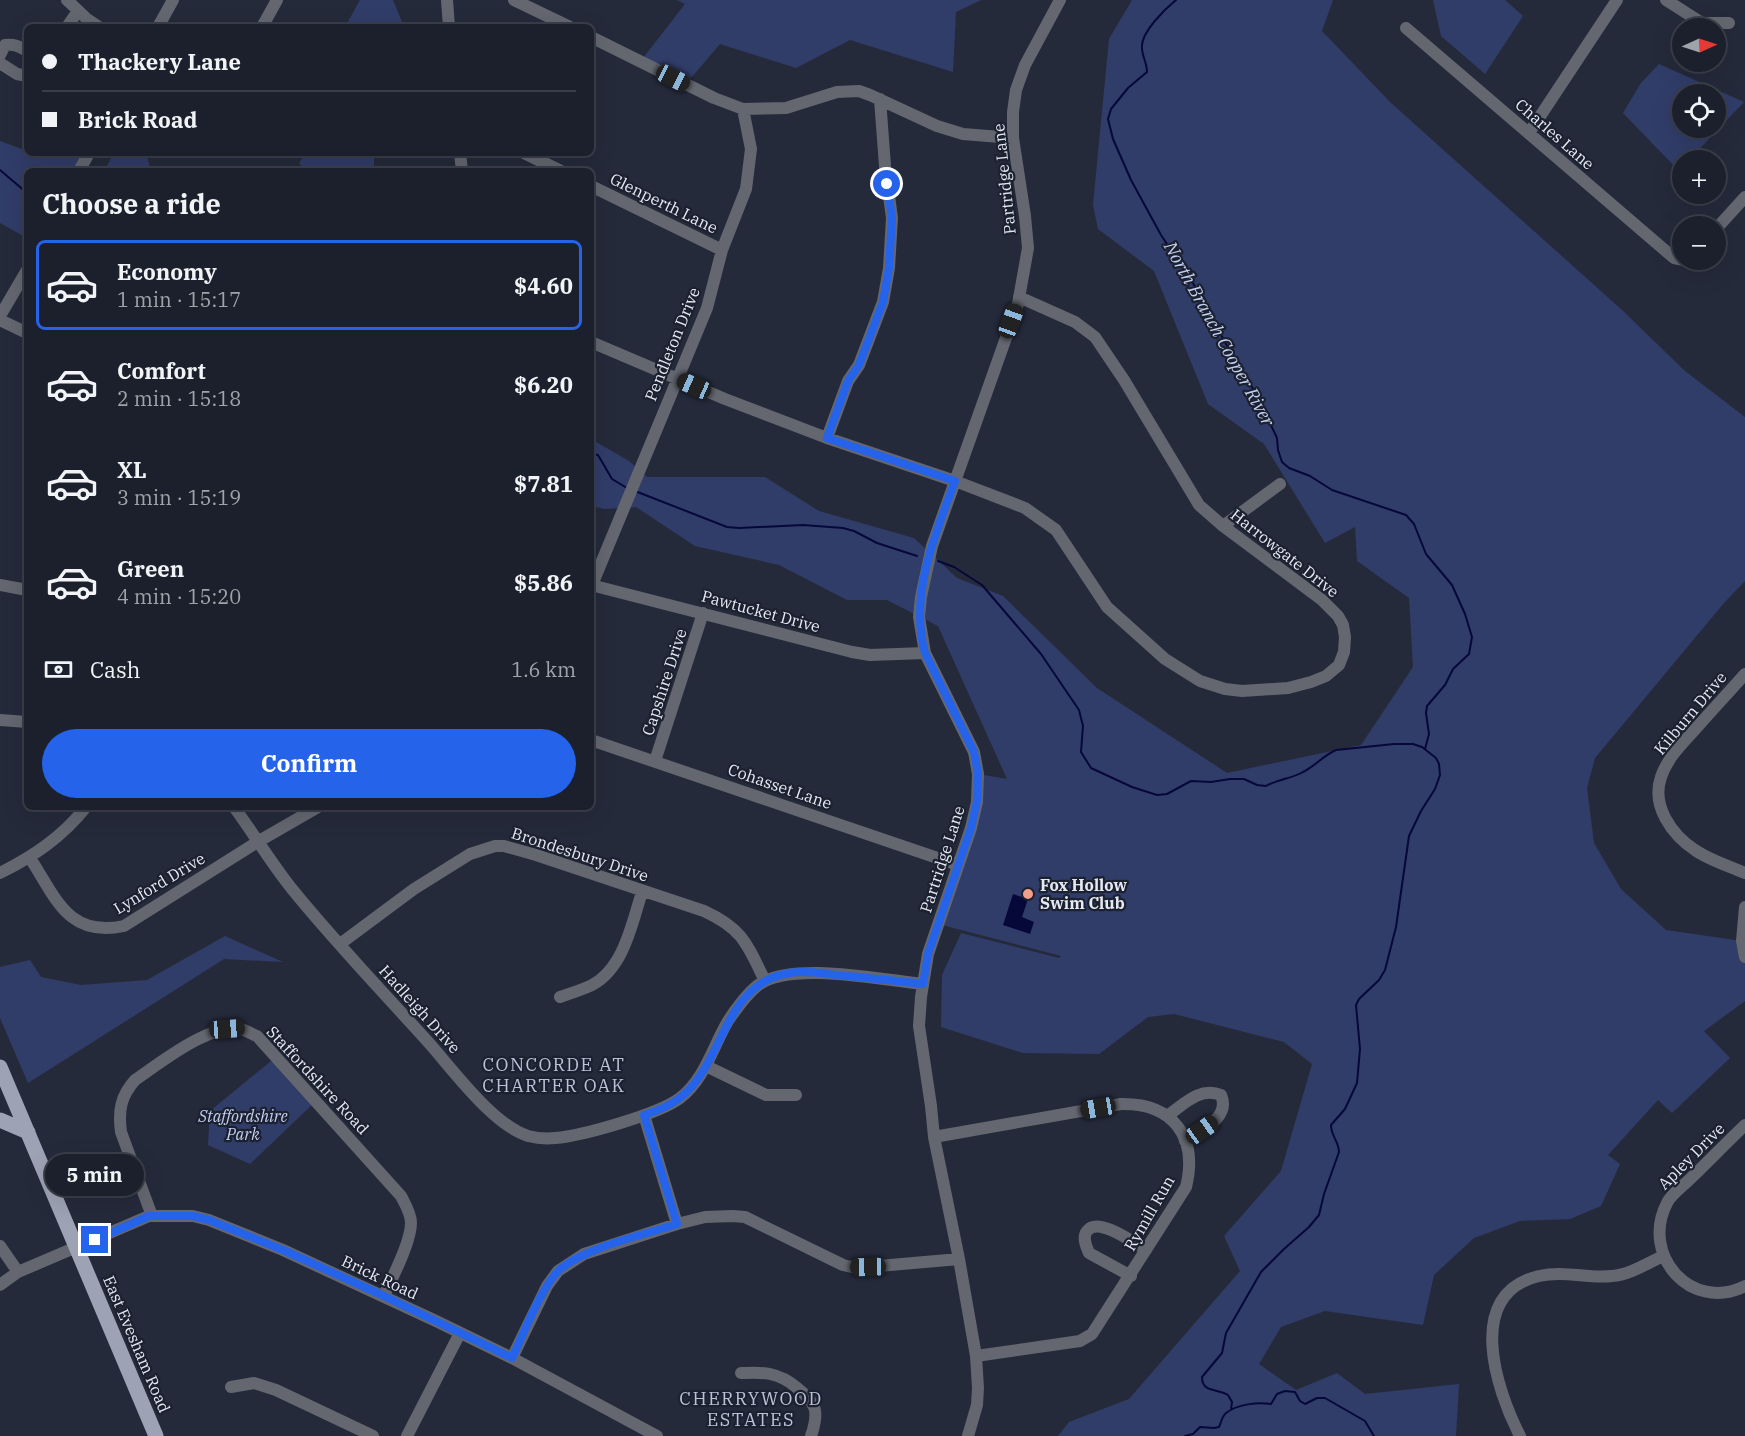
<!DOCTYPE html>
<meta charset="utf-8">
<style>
body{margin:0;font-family:"IBM Plex Serif",serif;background:#252834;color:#f1f3f6;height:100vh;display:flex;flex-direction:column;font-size:22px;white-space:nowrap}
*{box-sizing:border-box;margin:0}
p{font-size:20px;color:#a0a3a9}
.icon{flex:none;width:33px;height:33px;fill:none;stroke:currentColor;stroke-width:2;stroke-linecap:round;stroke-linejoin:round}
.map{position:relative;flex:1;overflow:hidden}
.sheet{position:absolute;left:24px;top:168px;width:570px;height:642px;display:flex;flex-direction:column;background:#1c202c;border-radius:9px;box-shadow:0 6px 24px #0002,0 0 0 2px #3a3e48}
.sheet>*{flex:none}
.hud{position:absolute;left:24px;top:24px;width:570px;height:132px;border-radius:9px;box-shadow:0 6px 24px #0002,0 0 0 2px #3a3e48;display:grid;align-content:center;height:132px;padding:0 18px;background:#1c202c}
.needle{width:39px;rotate:87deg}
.buttons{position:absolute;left:1672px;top:18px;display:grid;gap:12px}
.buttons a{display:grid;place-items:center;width:54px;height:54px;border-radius:50%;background:#1c202c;box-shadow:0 6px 24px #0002,0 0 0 2px #3a3e48;font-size:30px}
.end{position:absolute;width:27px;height:27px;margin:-14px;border:8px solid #2563eb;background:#fff;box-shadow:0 0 0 3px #fff}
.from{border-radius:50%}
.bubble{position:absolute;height:42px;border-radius:21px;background:#1c202c;box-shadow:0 6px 24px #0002,0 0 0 2px #3a3e48;font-size:20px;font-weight:700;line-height:42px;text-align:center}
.car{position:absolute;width:18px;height:36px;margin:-18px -9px;border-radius:8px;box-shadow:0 0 4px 2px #0007;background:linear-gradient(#222 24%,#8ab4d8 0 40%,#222 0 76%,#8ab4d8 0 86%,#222 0)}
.hud b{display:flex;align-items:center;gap:21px;height:57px;font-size:22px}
.hud b+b{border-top:2px solid #3a3e48}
.hud i{width:15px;height:15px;background:#f1f3f6}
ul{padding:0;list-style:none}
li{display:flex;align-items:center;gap:18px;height:90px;margin:0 12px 9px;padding:0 6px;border:3px solid transparent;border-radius:9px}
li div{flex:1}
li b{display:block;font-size:22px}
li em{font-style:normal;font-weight:700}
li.on{border-color:#2563eb}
li>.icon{width:54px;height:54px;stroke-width:1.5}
h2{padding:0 18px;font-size:27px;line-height:72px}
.pay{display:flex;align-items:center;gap:15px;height:66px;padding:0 18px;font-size:22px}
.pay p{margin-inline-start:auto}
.action{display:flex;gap:12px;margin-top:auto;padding:12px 18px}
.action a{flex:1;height:69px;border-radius:36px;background:#2563eb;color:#fff;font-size:24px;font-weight:700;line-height:69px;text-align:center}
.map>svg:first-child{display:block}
.green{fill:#313d69;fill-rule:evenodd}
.water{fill:#06083a}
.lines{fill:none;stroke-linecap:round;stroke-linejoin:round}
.stream{stroke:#06083a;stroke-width:2}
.minor{stroke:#646770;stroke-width:12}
.major{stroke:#9da3b4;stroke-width:15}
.route{stroke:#2563eb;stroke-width:8}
.poi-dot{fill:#f49e8a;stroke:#1c2130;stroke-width:2}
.labels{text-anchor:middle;stroke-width:4.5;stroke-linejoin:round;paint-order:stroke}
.street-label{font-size:16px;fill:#e5e9f4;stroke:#1c2130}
.poi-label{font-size:16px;font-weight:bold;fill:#e5e9f4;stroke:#1c2130;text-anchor:start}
.park-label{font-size:16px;font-style:italic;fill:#c3cef0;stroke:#1c2130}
.water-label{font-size:18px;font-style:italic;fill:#c4d0f2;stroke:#1c2130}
.neighbourhood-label{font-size:18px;letter-spacing:1.5px;fill:#bbc2d8;stroke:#1c2130}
</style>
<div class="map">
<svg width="1745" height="1436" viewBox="0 0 1745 1436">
<rect width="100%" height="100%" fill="#252a3b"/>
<path class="green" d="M360,0h33l11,27h-59z
M677,0h304l-25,12 -3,60 -103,-32 -54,28 -76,-24 -35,41 -45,-23 45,-58z
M1132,0h201l-11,31 68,71 232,208 63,61 60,46v164l-21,22 -129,155 -8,30 7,55 27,46 45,41 76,11 3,16v44l-41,30 26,27 -58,55 -14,-13 -50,55 12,9 -19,42 -31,13 -50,2 -46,17 -40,37 -11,50 -98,-14 -44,16 -22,37 37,26 41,-17 28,21 94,-10 -3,52h-398l11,-14 60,-23 111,-128 -16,-35 57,-65 31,-107 -28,-22 -110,-28 -26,3 -49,37 -76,-1 -82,-26 1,-52 19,-42 98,25 2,-2 -123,-32 20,-59 20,-91 29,5 -69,-153 -51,-26h-40l-68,-35 -84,-19 -59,-39 -31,2 -14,-3v-67l38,22 18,16h118l54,34 95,27 43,40 46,18 94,92 130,85 134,-28 52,-78 -4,-69 -52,-37 -2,-34 -30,16 -61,-99 -56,-40 -54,-133 -56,-42 -5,-24 16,-166z
M1433,0h72l18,16 -38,58 -44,-38z
M1659,64l85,38 -55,58h-6v7l-4,4 -56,-58 18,-30zM1683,94h33v34h-33z
M0,141l27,10v2h62l-10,18h-52v67l-27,-15z
M114,153h32l5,18h-47z
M306,153h68v18h-69l-6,-8z
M225,936l58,26 -59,-3 -196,124 -28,-65v-51l30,-7 11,17 40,8 66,-5z
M276,1057l40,44 -66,63 -42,-19 2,-34z"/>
<path class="water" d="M1013,894l15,5 -6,18 12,5 -4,12 -27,-9z"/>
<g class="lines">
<path class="stream" d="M1176,0c-11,9 -36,33 -34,48 0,8 5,15 5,24l-19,16 -17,21 -3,10 5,20 18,41 30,55 32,48 46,85 17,25 21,45 1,12 4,12 7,6 21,8 22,14 74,25 8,9 12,30 26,31 13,29 7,23 -3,17 -16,15 -8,16 -18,21 -1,7 3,21 -4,15
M0,170l27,23
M591,454l7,1 14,24 15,9
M635,491l92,36 12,1 64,-3 40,3 11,3 23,12 40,13
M938,561l16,6 28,18 59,69 38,56 4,16 -2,26 10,16 41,19 25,8 10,-1 24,-13 20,1 19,-3h14l13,6 9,1c12,-7 25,-7 37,-14 12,-6 21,-17 33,-22l58,-6h19l9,3 14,11 3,6 1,11 -5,14 -14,22 -12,25 -13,91 -11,43 -6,10 -20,19 -3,6 4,44 -3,34 -12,26 -14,16c0,11 8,17 8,27l-15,42 -5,21 -10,12 -25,22 -23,23 -35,61 -4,20 -20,24c0,16 15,11 26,18l4,7 -1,8
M1185,1436l8,-2 7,-7 14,1 5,-1c2,-4 3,-11 7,-14 11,-9 32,-11 45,-9l6,-10 8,-3 10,1 5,9 5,3 12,-6h8l40,23 9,15"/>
<path class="minor" d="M67,0l20,19 12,8
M447,0l2,27
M514,0l56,27
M1666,0l36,23h27
M67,27l11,-16
M158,27l15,-27
M262,27l15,-27
M1406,28l268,230 10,2
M591,37l123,61 29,11 43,-1 51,-16 22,-1 11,4 67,31 26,8 50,4
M0,55l5,-10c9,-1 14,1 22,6
M0,63l17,11 10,2
M1529,133l88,-133
M460,153l2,18
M524,153l37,18
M79,171l10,-18
M591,186l131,64
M1716,229l29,-32
M0,316l27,-46
M0,320l27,13
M591,342l134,57 102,39 128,43 70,27 31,22 51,77 58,52 35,22 25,8 17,2 46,-3 23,-6 15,-6 13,-11 5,-13 1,-15 -2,-12 -5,-9 -16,-16 -99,-74 -24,-21 -75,-125 -29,-43 -20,-15 -56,-25
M827,438l21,-57 11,-16 24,-63 6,-34 3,-50 -7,-52 -5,-67
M1223,526l57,-42
M0,585l27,5
M591,585l261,67 18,3 55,-2
M592,585l115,-277 15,-58 24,-61 5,-40 -8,-40
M1745,674c-15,17 -31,34 -46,51 -14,16 -31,31 -38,52 -10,29 11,58 34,73 14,10 34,16 50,23
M0,720l27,2
M591,740l367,125
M655,761l48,-148
M234,807c20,27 37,56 58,82 43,53 91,103 137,154 24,27 64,82 99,93 8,2 18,3 27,2 27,-2 104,-24 125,-40 25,-19 33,-52 48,-77 8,-12 18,-26 29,-35 31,-26 126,-6 166,-2
M30,858c26,40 38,80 94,68l135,-85 59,-34
M0,873c34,-17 62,-36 86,-66
M1745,907l-3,34 3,16
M340,944l74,-55 56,-35 25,-8h9l32,9 168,56c39,18 43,33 61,70
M560,997c11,-4 22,-7 32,-12 32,-17 40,-62 50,-93
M706,1066l60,29h30
M644,1115l33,109
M1167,1116c16,-11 33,-30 54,-21 10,23 -20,35 -36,46
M1745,1125c-19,18 -37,37 -56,55 -7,7 -18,14 -22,23 -27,52 24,110 78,83
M934,1137l187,-33c53,-1 77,34 65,83l-94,147 -12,7 -104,15
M152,1216l-31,-84c-3,-22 0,-36 14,-52 25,-17 75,-57 105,-51 6,1 12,5 17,7l144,160c4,8 10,17 10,27 0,19 -19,55 -27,73
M0,1246l18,26
M1131,1276l-42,-23c-3,-7 -7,-16 -2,-22 11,-15 47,12 59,19
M0,1285l18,-13 131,-56h44l16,4 74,30 153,71 76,37 145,78
M512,1358l35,-72 11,-15 26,-17 93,-30 28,-7 28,-1 12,1 98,48 13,3 103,-9
M741,1373c9,0 20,-1 29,1 9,2 19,7 26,13 20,16 24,23 15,49
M231,1387l23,-4 22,7 97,46
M407,1436l53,-103
M968,1436l9,-31 1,-17 -2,-32 -17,-97 -25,-122 -3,-31 -12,-80 2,-29 7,-43 43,-126 6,-26 1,-28 -4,-22 -49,-99 -6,-36 2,-20 11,-51 86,-242 10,-56 -3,-32 -12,-78v-26l3,-22 9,-25 35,-65
M1520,1436c-24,-47 -56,-143 19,-160 25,-6 49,3 73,0 17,-1 36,-13 51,-20"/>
<path class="major" d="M0,1067l156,369
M0,1120l28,12"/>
</g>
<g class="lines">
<path class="route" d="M95,1240l54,-24h44l16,4 74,30 101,46 128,62c12,-25 27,-65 45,-86 24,-24 87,-37 120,-48l-33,-109c13,-4 26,-9 37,-18 44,-36 42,-113 108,-124 18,-3 38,1 56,3 26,2 52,5 78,8l5,-30 43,-126 6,-27 1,-27 -4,-22 -49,-99c-16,-58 10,-118 30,-172l-128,-43 21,-57 11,-16 24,-63 6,-34 3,-50 -5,-34"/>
</g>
<circle class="poi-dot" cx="1028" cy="894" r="6"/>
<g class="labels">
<g class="street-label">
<text transform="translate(1555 134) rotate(41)" y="6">Charles Lane</text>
<text transform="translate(1004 179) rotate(-96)" y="6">Partridge Lane</text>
<text transform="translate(664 203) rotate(26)" y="6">Glenperth Lane</text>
<text transform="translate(672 344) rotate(-68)" y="6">Pendleton Drive</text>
<text transform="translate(1285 553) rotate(38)" y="6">Harrowgate Drive</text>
<text transform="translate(761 611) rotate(15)" y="6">Pawtucket Drive</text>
<text transform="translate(664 682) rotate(-72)" y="6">Capshire Drive</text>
<text transform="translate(1690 713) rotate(-50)" y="6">Kilburn Drive</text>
<text transform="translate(780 786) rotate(19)" y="6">Cohasset Lane</text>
<text transform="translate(580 854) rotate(18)" y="6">Brondesbury Drive</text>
<text transform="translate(942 859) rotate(-72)" y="6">Partridge Lane</text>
<text transform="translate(159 883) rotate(-31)" y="6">Lynford Drive</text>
<text transform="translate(420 1009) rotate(48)" y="6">Hadleigh Drive</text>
<text transform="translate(318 1080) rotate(47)" y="6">Staffordshire Road</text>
<text transform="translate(1691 1156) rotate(-45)" y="6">Apley Drive</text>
<text transform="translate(1149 1213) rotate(-60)" y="6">Rymill Run</text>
<text transform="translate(380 1277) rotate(25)" y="6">Brick Road</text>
<text transform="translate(137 1344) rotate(67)" y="6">East Evesham Road</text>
</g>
<g class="poi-label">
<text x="1040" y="891">Fox Hollow<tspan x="1040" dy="18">Swim Club</tspan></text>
</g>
<g class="park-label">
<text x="243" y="1122">Staffordshire<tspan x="243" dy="18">Park</tspan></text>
</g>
<g class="water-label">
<text transform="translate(1219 334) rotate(61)" y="6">North Branch Cooper River</text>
</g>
<g class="neighbourhood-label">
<text x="554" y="1071">CONCORDE AT<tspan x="554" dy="21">CHARTER OAK</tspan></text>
<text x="751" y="1405">CHERRYWOOD<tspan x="751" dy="21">ESTATES</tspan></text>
</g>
</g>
</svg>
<div class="buttons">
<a><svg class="needle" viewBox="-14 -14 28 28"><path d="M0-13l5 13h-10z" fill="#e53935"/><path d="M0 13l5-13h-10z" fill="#a0a3a9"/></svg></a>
<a><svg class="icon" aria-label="locate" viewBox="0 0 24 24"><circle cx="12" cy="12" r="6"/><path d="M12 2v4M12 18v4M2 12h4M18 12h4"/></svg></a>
<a>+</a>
<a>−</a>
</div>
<i class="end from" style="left:887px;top:184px"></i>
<i class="end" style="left:95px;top:1240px"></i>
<div class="bubble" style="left:45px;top:1154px;width:99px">5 min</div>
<i class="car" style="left:673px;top:78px;rotate:117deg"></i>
<i class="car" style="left:1011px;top:321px;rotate:20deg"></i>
<i class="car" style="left:694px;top:386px;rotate:294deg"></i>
<i class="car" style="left:227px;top:1029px;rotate:86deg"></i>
<i class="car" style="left:1098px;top:1108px;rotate:260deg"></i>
<i class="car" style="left:1202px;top:1130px;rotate:55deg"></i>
<i class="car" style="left:868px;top:1267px;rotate:269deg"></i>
<div class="hud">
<b><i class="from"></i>Thackery Lane</b>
<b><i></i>Brick Road</b>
</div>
<section class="sheet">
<h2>Choose a ride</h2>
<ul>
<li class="on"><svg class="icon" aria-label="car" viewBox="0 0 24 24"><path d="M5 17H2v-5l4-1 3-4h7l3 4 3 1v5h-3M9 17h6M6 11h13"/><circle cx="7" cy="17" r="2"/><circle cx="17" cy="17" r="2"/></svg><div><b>Economy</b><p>1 min · 15:17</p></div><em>$4.60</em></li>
<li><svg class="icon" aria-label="car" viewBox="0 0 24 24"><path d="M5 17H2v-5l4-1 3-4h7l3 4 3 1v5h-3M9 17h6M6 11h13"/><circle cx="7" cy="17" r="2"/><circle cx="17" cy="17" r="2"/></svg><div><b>Comfort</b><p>2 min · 15:18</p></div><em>$6.20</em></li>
<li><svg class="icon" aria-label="car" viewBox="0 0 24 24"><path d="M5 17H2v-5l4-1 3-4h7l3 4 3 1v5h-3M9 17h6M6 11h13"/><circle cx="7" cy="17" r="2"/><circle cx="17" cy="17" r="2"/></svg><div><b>XL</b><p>3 min · 15:19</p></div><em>$7.81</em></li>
<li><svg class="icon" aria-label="car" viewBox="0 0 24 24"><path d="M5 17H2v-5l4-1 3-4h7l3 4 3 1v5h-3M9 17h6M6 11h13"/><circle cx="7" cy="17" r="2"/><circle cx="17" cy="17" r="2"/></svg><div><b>Green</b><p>4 min · 15:20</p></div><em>$5.86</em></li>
</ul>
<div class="pay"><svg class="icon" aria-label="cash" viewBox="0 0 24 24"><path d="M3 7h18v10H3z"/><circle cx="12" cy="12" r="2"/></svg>Cash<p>1.6 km</p></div>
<div class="action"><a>Confirm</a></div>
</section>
</div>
